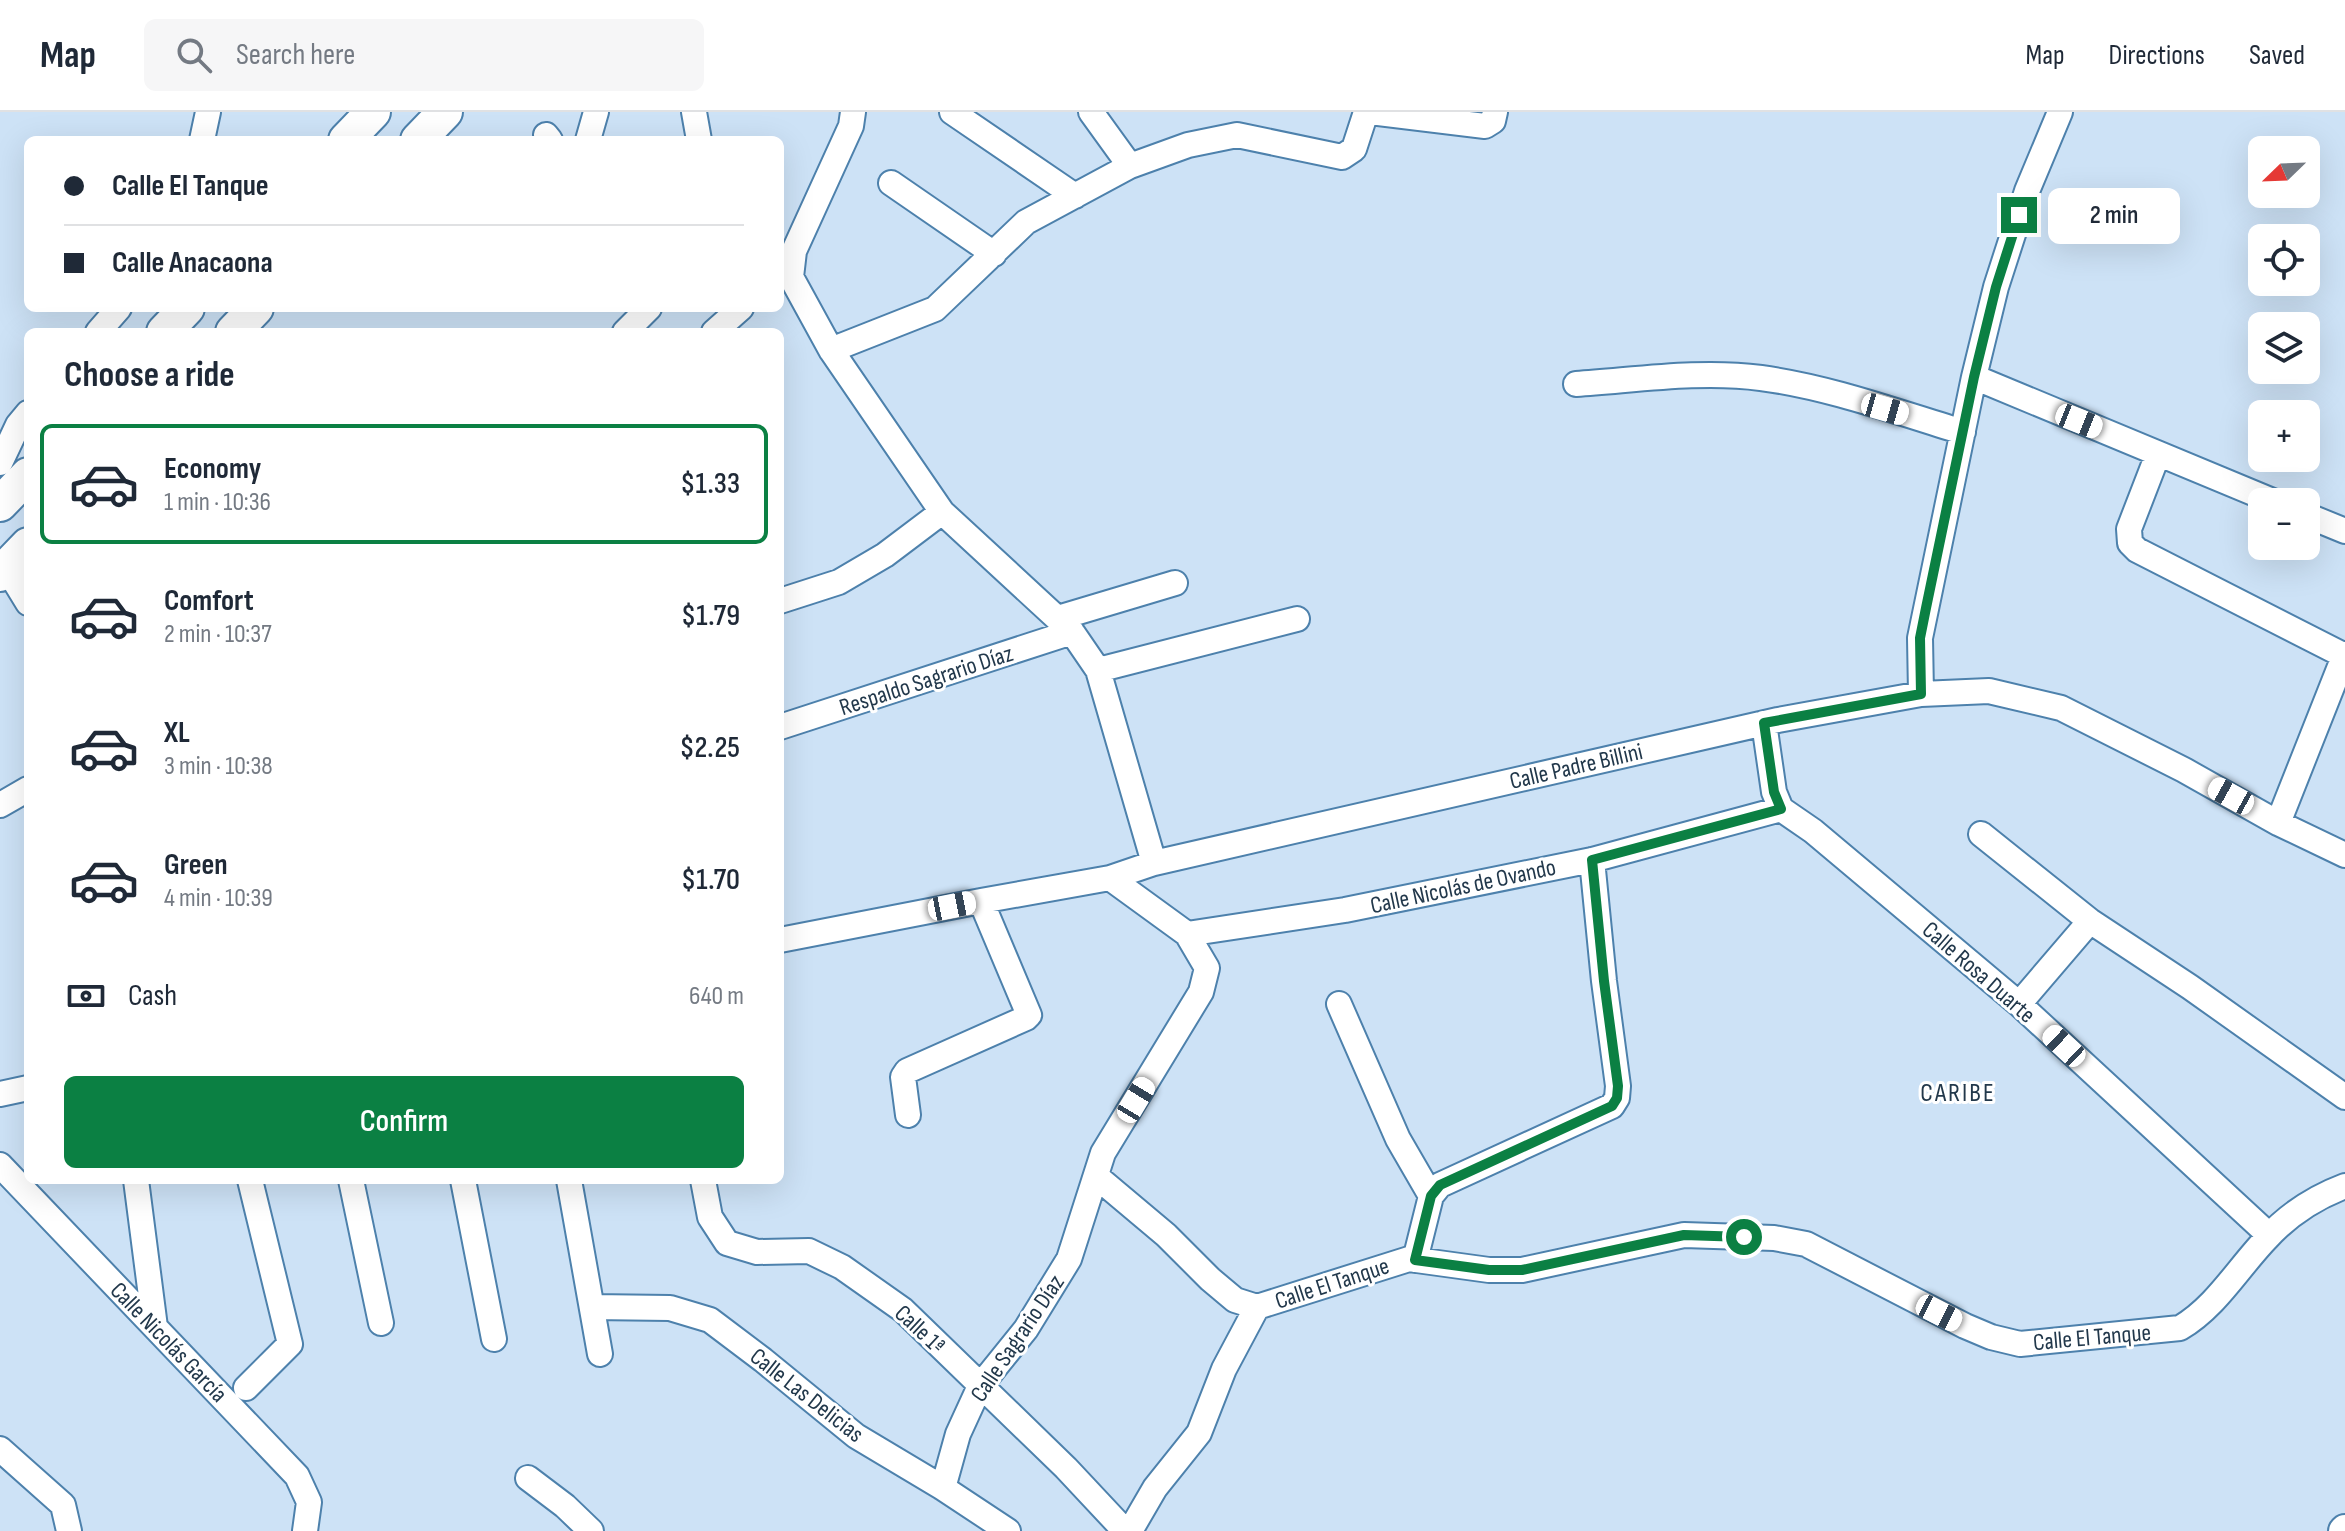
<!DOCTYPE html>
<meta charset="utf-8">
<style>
body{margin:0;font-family:"Sofia Sans Condensed",sans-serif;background:#f6f6f7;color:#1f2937;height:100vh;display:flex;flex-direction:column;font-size:30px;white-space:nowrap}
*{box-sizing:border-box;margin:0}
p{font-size:26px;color:#747a83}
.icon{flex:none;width:44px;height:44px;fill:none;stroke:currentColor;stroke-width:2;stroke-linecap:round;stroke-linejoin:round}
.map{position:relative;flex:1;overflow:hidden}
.drawer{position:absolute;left:24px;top:216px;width:760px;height:856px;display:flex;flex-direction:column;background:#fff;border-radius:12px;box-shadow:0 8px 32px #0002}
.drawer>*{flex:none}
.guide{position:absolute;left:24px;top:24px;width:760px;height:176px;border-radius:12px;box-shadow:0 8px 32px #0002;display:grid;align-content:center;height:176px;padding:0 40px;background:#fff}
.needle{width:52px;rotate:247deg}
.fabs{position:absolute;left:2248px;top:24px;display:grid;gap:16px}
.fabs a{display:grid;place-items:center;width:72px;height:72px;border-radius:12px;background:#fff;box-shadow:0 8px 32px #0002;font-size:40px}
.end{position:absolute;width:36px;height:36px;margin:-18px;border:10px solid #0b8043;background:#fff;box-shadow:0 0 0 4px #fff}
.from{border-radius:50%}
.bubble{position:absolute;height:56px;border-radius:12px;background:#fff;box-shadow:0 8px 32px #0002;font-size:26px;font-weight:600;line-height:56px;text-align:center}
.car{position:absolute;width:24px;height:48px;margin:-24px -12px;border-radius:10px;box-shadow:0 0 6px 2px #0007;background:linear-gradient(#fff 24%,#345 0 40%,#fff 0 76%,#345 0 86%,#fff 0)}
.guide b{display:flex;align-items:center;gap:28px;height:76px;font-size:30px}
.guide b+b{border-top:2px solid #e0e1e3}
.guide i{width:20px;height:20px;background:#1f2937}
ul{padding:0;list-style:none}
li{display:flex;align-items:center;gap:24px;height:120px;margin:0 16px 12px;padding:0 24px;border:4px solid transparent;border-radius:12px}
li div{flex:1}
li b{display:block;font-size:30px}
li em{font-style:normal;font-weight:600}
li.current{border-color:#0b8043}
li>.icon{width:72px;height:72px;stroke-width:1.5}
h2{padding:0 40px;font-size:36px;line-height:96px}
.pay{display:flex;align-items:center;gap:20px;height:88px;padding:0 40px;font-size:30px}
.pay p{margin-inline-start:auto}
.primary-button{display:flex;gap:16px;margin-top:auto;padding:16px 40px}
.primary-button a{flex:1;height:92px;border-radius:12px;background:#0b8043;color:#fff;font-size:32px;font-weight:600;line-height:92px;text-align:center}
header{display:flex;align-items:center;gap:48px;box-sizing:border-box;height:112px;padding:0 40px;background:#fff;border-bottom:2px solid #e0e1e3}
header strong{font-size:38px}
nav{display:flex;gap:44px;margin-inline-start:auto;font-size:28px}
.search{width:560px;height:72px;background:#f6f6f7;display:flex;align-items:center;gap:20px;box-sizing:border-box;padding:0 28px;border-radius:12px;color:#747a83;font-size:30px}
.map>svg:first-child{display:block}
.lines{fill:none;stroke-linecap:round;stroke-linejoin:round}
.minor-casing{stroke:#4d81ac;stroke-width:28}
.major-casing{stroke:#4d81ac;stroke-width:34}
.highway-casing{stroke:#4d81ac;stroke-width:38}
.minor{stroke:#fff;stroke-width:24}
.major{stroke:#fff;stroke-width:30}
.highway{stroke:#fff;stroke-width:34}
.route{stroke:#0b8043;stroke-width:10}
.labels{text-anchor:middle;stroke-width:6;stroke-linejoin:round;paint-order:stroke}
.street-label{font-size:24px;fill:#22384b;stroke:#fff}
.neighbourhood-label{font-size:26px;letter-spacing:2px;fill:#22384b;stroke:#fff}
</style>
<header>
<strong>Map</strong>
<div class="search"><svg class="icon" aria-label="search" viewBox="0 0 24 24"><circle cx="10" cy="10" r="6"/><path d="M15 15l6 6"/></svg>Search here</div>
<nav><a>Map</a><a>Directions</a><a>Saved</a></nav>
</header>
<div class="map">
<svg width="2345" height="1419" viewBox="0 0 2345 1419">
<rect width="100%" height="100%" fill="#cde2f6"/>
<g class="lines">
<defs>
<path id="minor" d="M694,0l5,28
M853,0l-2,14 -57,125 -3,26 40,73 111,162 130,120 26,38 56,193
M952,0l123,84
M1091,0l39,54
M1370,0l115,14 8,-5 2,-9
M546,23l4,5
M202,28l6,-28
M588,28l8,-28
M891,71l103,71
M98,220l21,-24
M625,220l24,-24
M714,220l27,-24
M831,238l104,-41 91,-87 104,-56 58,-21 49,-10 105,22 12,-8 12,-37
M1974,265l301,125
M1576,272c61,-4 124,-14 185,-6 68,9 136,34 202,54
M2158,342l-29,75 1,14 7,7 208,106
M0,351l18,-38 10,-12
M2306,403l39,16
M6,455l22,36
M780,489l59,-19 46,-27 57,-43
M1058,506l117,-35
M1098,558l199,-51
M1921,582l-1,-56 54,-261 22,-90 31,-96 33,-79
M1764,611l10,69 7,17 32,22 206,173 250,231
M780,615l292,-95
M0,693l28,-16
M2278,711l67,-169
M1981,722l109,87 100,66 155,110
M1187,822l158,-24 247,-50 189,-51
M780,828l201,-39 129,-23 44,-15 624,-143 143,-26 68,-3 72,17 123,62 94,53 67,32
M1339,892l59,135 33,57
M2019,892l71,-83
M0,982l28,-6
M908,1003l-5,-38 4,-6 119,-53 3,-3 -48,-114
M0,1053l297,311 12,26 -4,29
M1097,1065l69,58 44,44 25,21 22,7 152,-48 80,11h33l162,-35 90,3 32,6 159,82 26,11 29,7 160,-16c36,-21 58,-60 87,-90 21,-23 49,-41 78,-52
M136,1068l19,147
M351,1068l30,143
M463,1068l31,159
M569,1068l31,174
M703,1068l7,37 17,26 30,9 52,-1 33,16 61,43 163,158 59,63
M1415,1148l16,-64 9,-11 172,-79 5,-8 1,-12 -14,-105 -12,-121
M592,1195l78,1 40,12 53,40 93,76 87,52 65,43
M246,1276l44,-44 -40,-164
M0,1337l63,56 6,26
M528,1366l37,28 26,25
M943,1376l15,-54 22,-48 46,-57 43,-70 34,-106 98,-161 6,-24 -20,-34 -77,-56
M1130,1419l25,-43 44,-55 25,-64 33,-62"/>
<path id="major" d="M2344,1419l1,-1"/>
<path id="highway" d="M346,28l27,-28
M418,28l27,-28
M164,220l23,-24
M233,220l23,-24
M0,392l28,-29
M0,462l28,-29"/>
</defs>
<use href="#minor" class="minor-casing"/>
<use href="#major" class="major-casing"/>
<use href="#highway" class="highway-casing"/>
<use href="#minor" class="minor"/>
<use href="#major" class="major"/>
<use href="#highway" class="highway"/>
</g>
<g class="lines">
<path class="route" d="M1744,1125l-60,-2 -162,35h-33l-74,-10 16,-64 9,-11 172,-79 5,-8 1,-12 -14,-105 -12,-121 189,-51 -7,-17 -10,-69 157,-29 -1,-56 6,-30 48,-231 22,-90 23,-72"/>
</g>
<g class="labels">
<g class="street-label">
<text transform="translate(926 568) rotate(-18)" y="8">Respaldo Sagrario Díaz</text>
<text transform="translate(1576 654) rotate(-13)" y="8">Calle Padre Billini</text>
<text transform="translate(1463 774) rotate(-12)" y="8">Calle Nicolás de Ovando</text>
<text transform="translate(1979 860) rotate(41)" y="8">Calle Rosa Duarte</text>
<text transform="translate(1332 1171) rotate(-18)" y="8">Calle El Tanque</text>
<text transform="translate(920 1217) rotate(43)" y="8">Calle 1ª</text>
<text transform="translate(2092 1225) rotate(-5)" y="8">Calle El Tanque</text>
<text transform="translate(1017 1226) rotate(-56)" y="8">Calle Sagrario Díaz</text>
<text transform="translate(169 1230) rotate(46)" y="8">Calle Nicolás García</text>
<text transform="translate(807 1283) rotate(38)" y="8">Calle Las Delicias</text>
</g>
<g class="neighbourhood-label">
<text x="1958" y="989">CARIBE</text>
</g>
</g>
</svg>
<div class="fabs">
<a><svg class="needle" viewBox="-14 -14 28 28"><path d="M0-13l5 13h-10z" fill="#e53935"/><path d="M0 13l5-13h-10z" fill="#747a83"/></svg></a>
<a><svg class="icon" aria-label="locate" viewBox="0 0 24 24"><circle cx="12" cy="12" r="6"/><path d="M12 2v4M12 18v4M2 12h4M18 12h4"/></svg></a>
<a><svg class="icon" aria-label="layers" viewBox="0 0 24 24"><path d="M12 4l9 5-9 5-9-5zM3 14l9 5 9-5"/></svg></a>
<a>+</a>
<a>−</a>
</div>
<i class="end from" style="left:1744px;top:1125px"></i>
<i class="end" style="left:2019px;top:103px"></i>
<div class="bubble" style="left:2048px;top:76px;width:132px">2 min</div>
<i class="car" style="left:1885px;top:297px;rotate:106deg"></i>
<i class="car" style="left:2079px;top:309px;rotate:112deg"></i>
<i class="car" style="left:2231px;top:684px;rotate:299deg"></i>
<i class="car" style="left:952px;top:794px;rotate:79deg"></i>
<i class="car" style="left:2064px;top:934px;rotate:313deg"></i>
<i class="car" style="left:1136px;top:988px;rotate:31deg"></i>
<i class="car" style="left:1939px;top:1201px;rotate:117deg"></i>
<div class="guide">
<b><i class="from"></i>Calle El Tanque</b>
<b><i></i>Calle Anacaona</b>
</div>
<section class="drawer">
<h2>Choose a ride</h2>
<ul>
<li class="current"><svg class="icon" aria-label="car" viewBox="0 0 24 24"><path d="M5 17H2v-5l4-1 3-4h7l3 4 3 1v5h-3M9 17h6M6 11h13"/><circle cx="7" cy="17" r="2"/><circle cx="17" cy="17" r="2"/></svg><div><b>Economy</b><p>1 min · 10:36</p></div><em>$1.33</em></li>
<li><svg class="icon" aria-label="car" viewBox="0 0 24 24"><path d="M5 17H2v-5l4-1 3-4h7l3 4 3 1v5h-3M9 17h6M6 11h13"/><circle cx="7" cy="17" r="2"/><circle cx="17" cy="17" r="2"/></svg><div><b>Comfort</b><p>2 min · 10:37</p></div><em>$1.79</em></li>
<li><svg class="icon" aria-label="car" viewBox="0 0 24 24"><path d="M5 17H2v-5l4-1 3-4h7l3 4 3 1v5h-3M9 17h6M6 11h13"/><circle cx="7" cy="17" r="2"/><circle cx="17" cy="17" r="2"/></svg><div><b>XL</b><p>3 min · 10:38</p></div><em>$2.25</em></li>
<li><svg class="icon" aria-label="car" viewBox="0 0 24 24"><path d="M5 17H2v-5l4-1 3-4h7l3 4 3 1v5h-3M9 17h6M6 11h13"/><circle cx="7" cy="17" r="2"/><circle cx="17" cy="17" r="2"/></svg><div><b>Green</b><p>4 min · 10:39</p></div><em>$1.70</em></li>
</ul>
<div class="pay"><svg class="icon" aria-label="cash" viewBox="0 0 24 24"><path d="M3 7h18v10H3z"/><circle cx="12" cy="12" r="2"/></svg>Cash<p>640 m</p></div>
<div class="primary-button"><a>Confirm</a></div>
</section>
</div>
